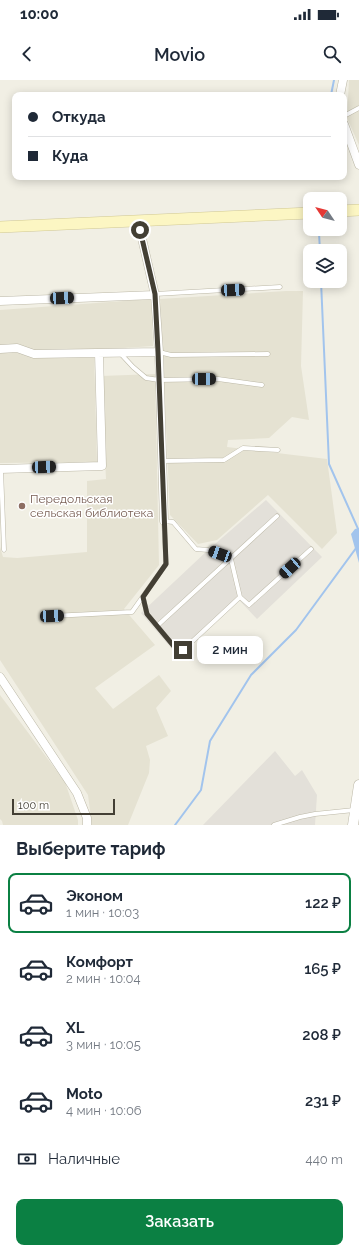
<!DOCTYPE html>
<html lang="ru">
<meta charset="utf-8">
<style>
body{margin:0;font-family:Raleway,sans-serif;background:#f6f6f7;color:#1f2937;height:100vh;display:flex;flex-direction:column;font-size:15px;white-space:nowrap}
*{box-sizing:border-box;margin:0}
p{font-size:13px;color:#747a83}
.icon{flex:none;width:22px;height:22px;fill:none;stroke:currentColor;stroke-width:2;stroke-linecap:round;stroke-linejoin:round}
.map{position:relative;height:745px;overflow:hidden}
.drawer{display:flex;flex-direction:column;background:#fff;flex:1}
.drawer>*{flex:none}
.banner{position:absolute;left:12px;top:12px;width:335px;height:88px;border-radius:8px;box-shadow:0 2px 10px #0003;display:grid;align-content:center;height:88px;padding:0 16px;background:#fff}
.needle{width:26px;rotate:305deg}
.buttons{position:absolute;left:303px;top:112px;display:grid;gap:8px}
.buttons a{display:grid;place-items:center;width:44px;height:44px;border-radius:8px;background:#fff;box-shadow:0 2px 10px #0003;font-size:20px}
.scale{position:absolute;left:12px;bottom:10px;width:103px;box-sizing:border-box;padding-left:4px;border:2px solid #433f34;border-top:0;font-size:11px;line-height:14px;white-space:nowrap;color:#433f34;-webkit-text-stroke:3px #fff;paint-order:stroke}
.end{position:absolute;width:18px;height:18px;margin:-9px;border:5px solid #433f34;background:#fff;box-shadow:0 0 0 2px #fff}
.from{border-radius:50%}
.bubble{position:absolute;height:28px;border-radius:8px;background:#fff;box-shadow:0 2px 10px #0003;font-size:13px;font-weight:600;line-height:28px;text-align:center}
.car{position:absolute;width:12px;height:24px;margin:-12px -6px;border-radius:5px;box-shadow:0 0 3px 1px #0007;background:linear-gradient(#222 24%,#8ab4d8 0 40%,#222 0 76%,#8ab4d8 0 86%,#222 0)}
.banner b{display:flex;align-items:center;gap:14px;height:38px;font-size:15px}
.banner b+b{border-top:1px solid #e0e1e3}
.banner i{width:10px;height:10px;background:#1f2937}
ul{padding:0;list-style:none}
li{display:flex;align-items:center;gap:12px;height:60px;margin:0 8px 6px;padding:0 8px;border:2px solid transparent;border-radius:8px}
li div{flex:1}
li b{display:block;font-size:15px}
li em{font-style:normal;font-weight:600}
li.current{border-color:#0b8043}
li>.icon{width:36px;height:36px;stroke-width:1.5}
h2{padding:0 16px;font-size:18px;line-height:48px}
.pay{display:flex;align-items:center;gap:10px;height:44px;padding:0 16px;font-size:15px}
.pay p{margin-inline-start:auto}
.cta{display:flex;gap:8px;margin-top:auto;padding:8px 16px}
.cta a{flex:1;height:46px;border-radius:8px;background:#0b8043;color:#fff;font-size:16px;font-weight:600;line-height:46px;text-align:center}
.status{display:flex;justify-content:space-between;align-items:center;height:28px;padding:0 20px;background:#fff;direction:ltr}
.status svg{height:11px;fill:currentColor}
header{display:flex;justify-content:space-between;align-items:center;height:52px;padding:0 16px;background:#fff;font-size:18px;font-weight:600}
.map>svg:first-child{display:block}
.residential{fill:#e5e2d2}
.industrial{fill:#e3e0d9}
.water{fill:#a2c4ed}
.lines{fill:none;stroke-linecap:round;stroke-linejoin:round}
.stream{stroke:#a2c4ed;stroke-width:2}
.service-casing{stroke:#bcb8a7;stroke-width:5}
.minor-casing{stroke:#bcb8a7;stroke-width:9}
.tertiary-casing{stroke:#bcb8a7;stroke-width:11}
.secondary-casing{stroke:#d0c895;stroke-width:12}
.service{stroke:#fff;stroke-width:4}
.minor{stroke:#fff;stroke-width:8}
.tertiary{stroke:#fff;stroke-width:10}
.secondary{stroke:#fcf6c3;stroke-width:11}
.route{stroke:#433f34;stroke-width:5}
.education-dot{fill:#8d6e63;stroke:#fff;stroke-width:1.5}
.labels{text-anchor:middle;stroke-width:3;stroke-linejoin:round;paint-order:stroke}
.education-label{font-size:12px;fill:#785e54;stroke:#fff;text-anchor:start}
</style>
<div class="status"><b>10:00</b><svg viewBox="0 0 49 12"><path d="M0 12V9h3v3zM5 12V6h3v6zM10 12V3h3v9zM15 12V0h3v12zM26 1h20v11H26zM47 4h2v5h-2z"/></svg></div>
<header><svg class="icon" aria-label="back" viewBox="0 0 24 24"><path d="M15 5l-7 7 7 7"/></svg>Movio<svg class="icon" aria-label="search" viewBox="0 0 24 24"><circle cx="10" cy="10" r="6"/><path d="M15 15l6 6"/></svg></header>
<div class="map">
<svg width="359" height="745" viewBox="0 0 359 745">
<rect width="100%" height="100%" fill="#f1efe4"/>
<path class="residential" d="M349,0h10v65l-12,-27z
M286,211h17l-2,75 8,54 -17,-3 -23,21 -41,2 -1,7 100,12 10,74 -15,16 -54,-54 -51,45 -19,4 -28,-29 -10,-216z
M151,219l2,47 -59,4 3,112 -97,1v-153z
M155,294l4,191 -35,44 31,36 -60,43 18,21 46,-34 12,16 -15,17 12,28 -22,10 4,14 -1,13 -21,52h-36l-4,-30 -88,-135v-113l3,10 14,1 70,-6v-71l19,-2 -5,-103z
M0,615l65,87 13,38v5h-75l-1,-4 -2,-2z"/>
<path class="industrial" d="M266,420l56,57 -65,62 -18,-19 -62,55 -36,-42 67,-63z
M275,671l20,25 7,-6 15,25 -2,30h-112z"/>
<path class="water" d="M359,448v35l-8,-29 4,-5z"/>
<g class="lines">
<path class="stream" d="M331,15l3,-15
M318,99v-2
M319,153l1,18
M321,201l8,183 30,67
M175,745l26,-35 9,-49 41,-66 45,-45 63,-86"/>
<defs>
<path id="service" d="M344,36l15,-8
M155,214l125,-7
M159,272l12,3 97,-1
M120,273l13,14 13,11 13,2 59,-1 44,6
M163,381l61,-1 19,-12 35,2
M1,389l3,81
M143,517l4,17 10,12 120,-110
M52,536l80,-4 34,-48 -2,-43 9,1 23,27 12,1 23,9 9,38
M157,546l20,24h6l57,-53 9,8 62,-56
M274,745l26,-8 15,-3 39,-4"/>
<path id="minor" d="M340,15l3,-15
M344,44l15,41
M138,141l17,74 4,57 5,169
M0,221l155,-6
M0,269l17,-1 17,6 125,-2
M0,389l102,-3 -3,-113
M0,597l77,116 10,25v7"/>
<path id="tertiary" d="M353,745l6,-40"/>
<path id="secondary" d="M340,131l19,-1
M0,147l310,-14"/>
</defs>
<use href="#service" class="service-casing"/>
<use href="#minor" class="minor-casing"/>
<use href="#tertiary" class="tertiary-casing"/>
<use href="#secondary" class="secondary-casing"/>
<use href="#service" class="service"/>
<use href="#minor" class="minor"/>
<use href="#tertiary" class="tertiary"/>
<use href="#secondary" class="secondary"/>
</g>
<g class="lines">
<path class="route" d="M140,150l15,64 3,58 8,212 -23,33 4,17 30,36h6"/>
</g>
<circle class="education-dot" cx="22" cy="426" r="4"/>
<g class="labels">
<g class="education-label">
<text x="30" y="423">Передольская<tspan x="30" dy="14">сельская библиотека</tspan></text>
</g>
</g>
</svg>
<div class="buttons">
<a><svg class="needle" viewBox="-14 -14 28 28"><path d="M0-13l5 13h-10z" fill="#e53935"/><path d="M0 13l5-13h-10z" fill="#747a83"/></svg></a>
<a><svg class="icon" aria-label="layers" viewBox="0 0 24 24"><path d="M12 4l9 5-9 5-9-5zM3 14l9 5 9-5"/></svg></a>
</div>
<div class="scale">100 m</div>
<i class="end from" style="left:140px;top:150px"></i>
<i class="end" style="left:183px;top:570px"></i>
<div class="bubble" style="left:197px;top:556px;width:66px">2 мин</div>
<i class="car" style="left:233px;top:210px;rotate:87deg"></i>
<i class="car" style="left:62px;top:218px;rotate:87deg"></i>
<i class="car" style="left:204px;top:299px;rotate:90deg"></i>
<i class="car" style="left:44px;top:387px;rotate:88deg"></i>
<i class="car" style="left:220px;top:474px;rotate:290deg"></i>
<i class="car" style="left:290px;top:488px;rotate:228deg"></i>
<i class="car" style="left:52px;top:536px;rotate:87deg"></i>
<div class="banner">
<b><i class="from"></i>Откуда</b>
<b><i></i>Куда</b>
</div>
</div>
<section class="drawer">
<h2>Выберите тариф</h2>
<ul>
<li class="current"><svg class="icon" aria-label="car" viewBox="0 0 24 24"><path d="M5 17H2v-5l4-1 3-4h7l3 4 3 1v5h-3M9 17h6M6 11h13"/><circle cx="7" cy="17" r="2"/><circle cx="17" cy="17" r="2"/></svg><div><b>Эконом</b><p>1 мин · 10:03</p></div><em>122 ₽</em></li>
<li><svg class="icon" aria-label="car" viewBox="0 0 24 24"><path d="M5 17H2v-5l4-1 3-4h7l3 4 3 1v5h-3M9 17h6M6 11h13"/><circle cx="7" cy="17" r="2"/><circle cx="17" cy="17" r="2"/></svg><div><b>Комфорт</b><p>2 мин · 10:04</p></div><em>165 ₽</em></li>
<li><svg class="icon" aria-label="car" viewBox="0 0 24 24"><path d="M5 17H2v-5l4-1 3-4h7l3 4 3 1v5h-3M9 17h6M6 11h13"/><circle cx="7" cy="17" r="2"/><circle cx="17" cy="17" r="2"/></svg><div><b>XL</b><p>3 мин · 10:05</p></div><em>208 ₽</em></li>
<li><svg class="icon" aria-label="car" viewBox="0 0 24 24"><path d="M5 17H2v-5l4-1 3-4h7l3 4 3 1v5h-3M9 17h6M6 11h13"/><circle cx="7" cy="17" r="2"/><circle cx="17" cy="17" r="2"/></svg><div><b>Moto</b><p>4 мин · 10:06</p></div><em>231 ₽</em></li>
</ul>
<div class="pay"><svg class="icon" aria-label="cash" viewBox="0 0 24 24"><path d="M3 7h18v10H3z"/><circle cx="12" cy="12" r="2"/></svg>Наличные<p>440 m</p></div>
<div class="cta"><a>Заказать</a></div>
</section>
